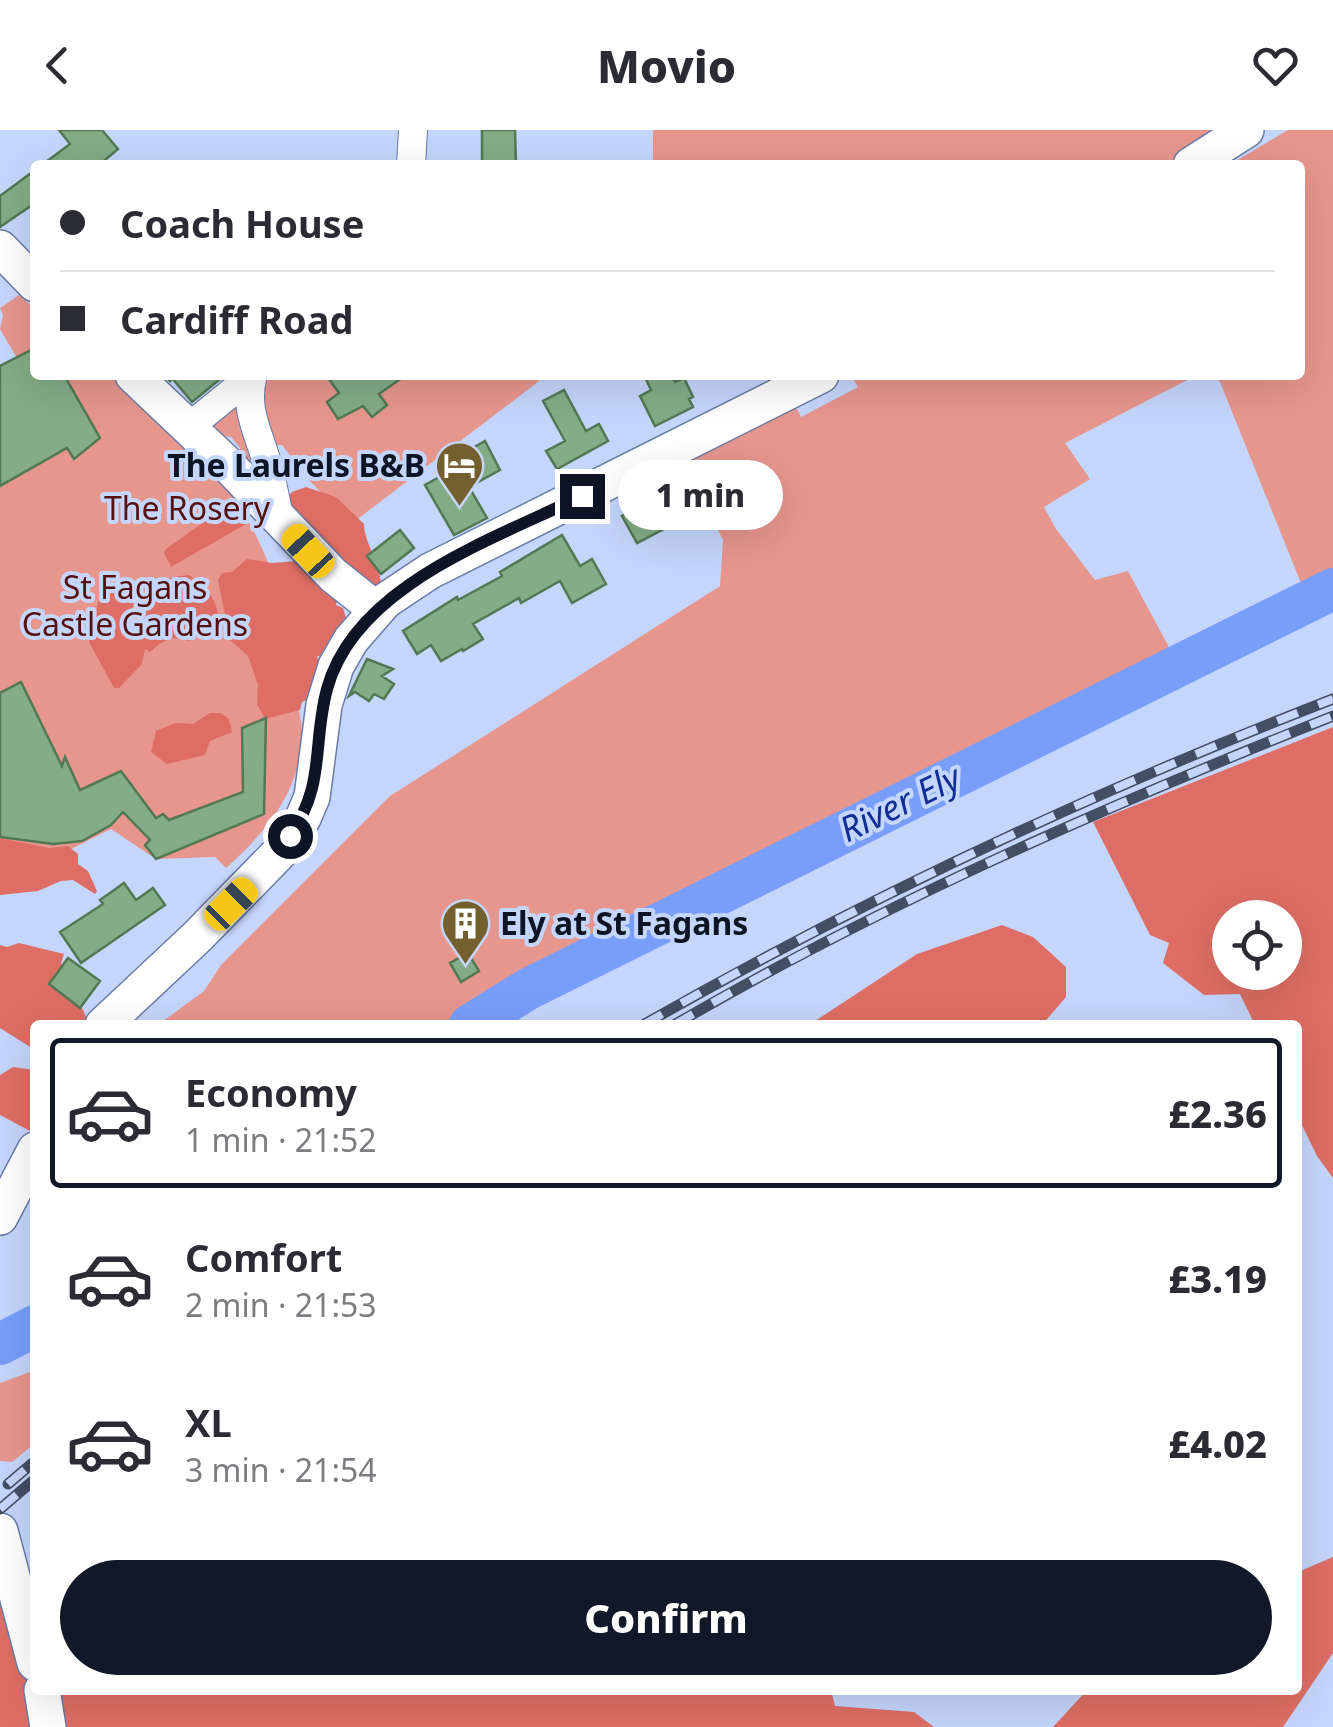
<!DOCTYPE html>
<meta charset="utf-8">
<style>
body{margin:0;font-family:"Noto Sans",sans-serif;background:#f7f7f7;color:#2b2b33;height:100vh;display:flex;flex-direction:column;font-size:38px;white-space:nowrap}
*{box-sizing:border-box;margin:0}
p{font-size:32px;color:#7c7c81}
.icon{flex:none;width:55px;height:55px;fill:none;stroke:currentColor;stroke-width:2;stroke-linecap:round;stroke-linejoin:round}
.map{position:relative;flex:1;overflow:hidden}
.panel{position:absolute;left:30px;top:890px;width:1272px;height:675px;display:flex;flex-direction:column;background:#fff;border-radius:10px;box-shadow:0 10px 40px #0002}
.panel>*{flex:none}
.banner{position:absolute;left:30px;top:30px;width:1275px;height:220px;border-radius:10px;box-shadow:0 10px 40px #0002;display:grid;align-content:center;height:220px;padding:0 30px;background:#fff}
.buttons{position:absolute;left:1212px;top:770px;display:grid;gap:20px}
.buttons a{display:grid;place-items:center;width:90px;height:90px;border-radius:50%;background:#fff;box-shadow:0 10px 40px #0002;font-size:50px}
.end{position:absolute;width:45px;height:45px;margin:-22px;border:12px solid #0d1424;background:#fff;box-shadow:0 0 0 5px #fff}
.from{border-radius:50%}
.bubble{position:absolute;height:70px;border-radius:35px;background:#fff;box-shadow:0 10px 40px #0002;font-size:32px;font-weight:800;line-height:70px;text-align:center}
.car{position:absolute;width:30px;height:60px;margin:-30px -15px;border-radius:12px;box-shadow:0 0 8px 2px #0007;background:linear-gradient(#f5c518 24%,#345 0 40%,#f5c518 0 76%,#345 0 86%,#f5c518 0)}
.banner b{display:flex;align-items:center;gap:35px;height:95px;font-size:38px}
.banner b+b{border-top:2px solid #e1e1e2}
.banner i{width:25px;height:25px;background:#2b2b33}
ul{padding:18px 0 0;list-style:none}
li{display:flex;align-items:center;gap:30px;height:150px;margin:0 20px 15px;padding:0 10px;border:5px solid transparent;border-radius:10px}
li div{flex:1}
li b{display:block;font-size:38px}
li em{font-style:normal;font-weight:800}
li.current{border-color:#111827}
li>.icon{width:90px;height:90px;stroke-width:1.5}
.action{display:flex;gap:20px;margin-top:auto;padding:20px 30px}
.action a{flex:1;height:115px;border-radius:60px;background:#111827;color:#fff;font-size:40px;font-weight:800;line-height:115px;text-align:center}
header{display:flex;justify-content:space-between;align-items:center;height:130px;padding:0 30px;background:#fff;font-size:45px;font-weight:800}
.map>svg:first-child{display:block}
.green{fill:#e7968e}
.forest{fill:#de6e65;fill-rule:evenodd}
.lines{fill:none;stroke-linecap:round;stroke-linejoin:round}
.river{stroke:#789efa;stroke-width:42}
.building{fill:#84ac86;stroke:#527854;stroke-width:2.5}
.minor-casing{stroke:#697ca6;stroke-width:30}
.tertiary-casing{stroke:#697ca6;stroke-width:38}
.minor{stroke:#fff;stroke-width:28}
.tertiary{stroke:#fff;stroke-width:35}
.rail-casing{stroke:#434d64;stroke-width:11}
.rail{stroke:#c5d6fc;stroke-width:8;stroke-dasharray:22;stroke-linecap:butt}
.route{stroke:#0d1424;stroke-width:12}
.labels{text-anchor:middle;stroke-width:8;stroke-linejoin:round;paint-order:stroke}
.poi-label{font-size:32px;font-weight:bold;fill:#0d1424;stroke:#c5d6fc;text-anchor:end}
.park-label{font-size:32px;fill:#570f0f;stroke:#c5d6fc}
.water-label{font-size:35px;font-style:italic;fill:#122d95;stroke:#c5d6fc}
</style>
<header><svg class="icon" aria-label="back" viewBox="0 0 24 24"><path d="M15 5l-7 7 7 7"/></svg>Movio<svg class="icon" aria-label="heart" viewBox="0 0 24 24"><path d="M12 20l-8-8c-3-5 5-10 8-4 3-6 11-1 8 4z"/></svg></header>
<div class="map">
<svg width="1333" height="1597" viewBox="0 0 1333 1597">
<rect width="100%" height="100%" fill="#c5d6fc"/>
<path class="green" d="M653,0h570l-56,35h-514z
M1288,0h45v461l-24,12 -89,-221 -8,-7h88v-210h-71z
M19,165l16,14v66h74c42,35 87,74 121,117 22,28 42,77 53,111 7,23 6,52 9,76 2,18 10,36 10,53 0,58 -35,99 -76,136l-11,-11 -59,2 -45,-30 -111,56v-502l24,-13 -24,-41 3,-14 -3,-7z
M266,245h281l-196,149 -41,-43 -28,-36h-9l-15,-32z
M851,245h346l-132,68 25,36 -46,28 12,22 39,51 33,-9 49,91 -537,248 -125,67 -41,25 -25,23h-285l-2,-3 42,-31 17,-26 169,-169 330,-210 3,-46 -39,-77 109,-62 8,16 57,-30z
M229,273l11,3 18,67 -20,-19 2,-6 -9,-11 -11,-1 -9,-8 4,-10z
M35,1240v73l-23,19 -12,-1v-78z"/>
<path class="forest" d="M306,357l30,10 28,27c0,16 15,39 17,59l-3,5 -39,2 -3,15 7,3 4,13 -24,36 -6,-1 4,14 -8,27 -11,5 -2,8 -35,9 -8,-15 1,-19 -10,-29 -18,-16 -12,-60 4,-7 10,-1 15,-13 25,4 26,-2 -13,-62 7,-7z
M232,372l14,22 -75,43 -7,-14 2,-4z
M189,445c19,13 32,28 29,53l-29,13c-16,-7 -27,0 -39,11l-5,-3 -3,15 -23,24h-5l-24,-44 -4,-19 9,-9 5,-22 15,-9 20,9 -2,12 -8,12 5,8 7,-4c10,-31 16,-44 52,-47z
M210,583h11l8,6 3,13 -22,9 -5,14 -38,9 -16,-12 5,-21 19,-8 18,1z
M1333,597v451l-16,-22 -19,-39v-92h-43l-15,-31 -36,1 -41,-32 6,-20 -19,-8 -57,-113zM1230,788h55v54h-55z
M0,708l49,10 19,-2 10,8v10l10,7 9,20 -2,3 -22,-14 -12,1 -23,10 -38,4z
M1002,795l31,12 33,30v30l-24,28h-233l108,-71z
M19,813l45,11 -3,9 29,62h-55v25l-35,-22v-83l7,2z
M13,937l22,3v58l-5,3 -30,-16v-40z
M1333,1427v96l-50,74h-230l34,-37h211v-118z
M0,1446l56,151h-56z
M62,1560h730l5,3 34,-3 4,16 79,6 20,15h-875z"/>
<g class="lines">
<path class="river" d="M470,895l58,-36 805,-400
M0,1214l35,-18"/>
</g>
<path class="building" d="M59,0h43l16,19 -19,16h-57l28,-21z
M482,0h33l1,35h-34z
M35,40v33l-35,24v-31z
M35,218v27h29l36,63 -26,21 -7,-11 -67,38v-120z
M164,245h61l-33,27 -20,-24 -2,3z
M326,245h80l-27,19 8,11 -15,12 -9,-11 -25,13 -11,-17 12,-9z
M644,245h27l4,7 9,-4 9,19 -4,2 4,8 -38,19 -15,-30 11,-6z
M564,260l22,41 13,-7 9,17 -51,28 -11,-18 19,-10 -22,-40z
M485,311l15,29 -31,17 18,31 -33,17 -29,-50 45,-25 -4,-8z
M674,364l13,23 -50,26 -15,-27 17,-10 3,5z
M400,400l14,18 -33,26 -14,-18z
M562,405l18,31 12,-7 14,25 -34,19 -12,-22 -39,22 -2,-5 -46,26 10,15 -20,12 -1,-2 -21,12 -10,-16 -14,9 -14,-23 54,-34 1,3 44,-24 -2,-4z
M367,529l26,10 -11,7 12,8 -10,15 -10,-5 -5,7 -14,-9 -6,4z
M21,552l41,84 3,-9 15,33 41,-19 35,47 7,-4 6,6 74,-28 -1,-64 24,-10 -2,96 -108,45 -11,-14 5,-5 -27,-28 -12,13 -29,16 -29,3 -53,-7v-144z
M124,753l12,17 17,-12 12,17 -84,58 -21,-31 43,-28 -3,-4z
M468,823l11,18 -18,11 -11,-19z
M68,828l32,23 -20,27 -31,-24z"/>
<g class="lines">
<defs>
<path id="minor" d="M411,35l2,-35
M253,245c-10,35 7,59 15,92 5,18 8,36 12,54
M189,297l64,-52"/>
<path id="tertiary" d="M1191,35l55,-35
M0,118l35,36
M133,245l94,89 106,111 44,35
M103,895l95,-89 80,-82 25,-36 9,-21 12,-92 12,-39 15,-26 34,-39 45,-30 391,-196
M0,1087l35,-67
M0,1401l35,132
M42,1560l6,37"/>
</defs>
<use href="#minor" class="minor-casing"/>
<use href="#tertiary" class="tertiary-casing"/>
<use href="#minor" class="minor"/>
<use href="#tertiary" class="tertiary"/>
<defs>
<path id="rail" d="M643,895c222,-127 452,-234 690,-326
M674,895c211,-123 433,-219 659,-309
M8,1354l27,-23
M0,1379l35,-30"/>
</defs>
<use href="#rail" class="rail-casing"/>
<use href="#rail" class="rail"/>
</g>
<g class="lines">
<path class="route" d="M290,706c36,-52 22,-91 37,-147 28,-104 168,-150 255,-193"/>
</g>
<defs>
<symbol id="hotel-pin" viewBox="-11 -11 22 30"><path d="M0 17L-7.5 6A9.5 9.5 0 1 1 7.5 6Z" fill="#745f2e" stroke="#c5d6fc"/><path d="M-6-4.5h1.5V1H6V5H4.5V3h-9V5H-6ZM-4 0a1.8 1.8 0 1 1 3.6 0ZM.5 0V-2.5h3Q6-2.5 6 0Z" fill="#fff"/></symbol>
<symbol id="building-pin" viewBox="-11 -11 22 30"><path d="M0 17L-7.5 6A9.5 9.5 0 1 1 7.5 6Z" fill="#745f2e" stroke="#c5d6fc"/><path d="M-4-6H4V6H1V3H-1V6H-4ZM-2.5-4.3h1.7v1.8h-1.7ZM.8-4.3h1.7v1.8H.8ZM-2.5-1h1.7V.8h-1.7ZM.8-1h1.7V.8H.8Z" fill="#fff"/></symbol>
</defs>
<g fill-rule="evenodd">
<use href="#hotel-pin" x="432" y="308" width="55" height="75"/>
<use href="#building-pin" x="438" y="766" width="55" height="75"/>
</g>
<g class="labels">
<g class="poi-label">
<text x="425" y="347">The Laurels B&amp;B</text>
<text x="500" y="805" text-anchor="start">Ely at St Fagans</text>
</g>
<g class="park-label">
<text x="187" y="390">The Rosery</text>
<text x="135" y="469">St Fagans<tspan x="135" dy="37">Castle Gardens</tspan></text>
</g>
<g class="water-label">
<text transform="translate(900 674) rotate(-26)" y="12">River Ely</text>
</g>
</g>
</svg>
<div class="buttons">
<a><svg class="icon" aria-label="locate" viewBox="0 0 24 24"><circle cx="12" cy="12" r="6"/><path d="M12 2v4M12 18v4M2 12h4M18 12h4"/></svg></a>
</div>
<i class="end from" style="left:290px;top:706px"></i>
<i class="end" style="left:582px;top:366px"></i>
<div class="bubble" style="left:618px;top:330px;width:165px">1 min</div>
<i class="car" style="left:308px;top:421px;rotate:317deg"></i>
<i class="car" style="left:231px;top:774px;rotate:45deg"></i>
<div class="banner">
<b><i class="from"></i>Coach House</b>
<b><i></i>Cardiff Road</b>
</div>
<section class="panel">
<ul>
<li class="current"><svg class="icon" aria-label="car" viewBox="0 0 24 24"><path d="M5 17H2v-5l4-1 3-4h7l3 4 3 1v5h-3M9 17h6M6 11h13"/><circle cx="7" cy="17" r="2"/><circle cx="17" cy="17" r="2"/></svg><div><b>Economy</b><p>1 min · 21:52</p></div><em>£2.36</em></li>
<li><svg class="icon" aria-label="car" viewBox="0 0 24 24"><path d="M5 17H2v-5l4-1 3-4h7l3 4 3 1v5h-3M9 17h6M6 11h13"/><circle cx="7" cy="17" r="2"/><circle cx="17" cy="17" r="2"/></svg><div><b>Comfort</b><p>2 min · 21:53</p></div><em>£3.19</em></li>
<li><svg class="icon" aria-label="car" viewBox="0 0 24 24"><path d="M5 17H2v-5l4-1 3-4h7l3 4 3 1v5h-3M9 17h6M6 11h13"/><circle cx="7" cy="17" r="2"/><circle cx="17" cy="17" r="2"/></svg><div><b>XL</b><p>3 min · 21:54</p></div><em>£4.02</em></li>
</ul>
<div class="action"><a>Confirm</a></div>
</section>
</div>
